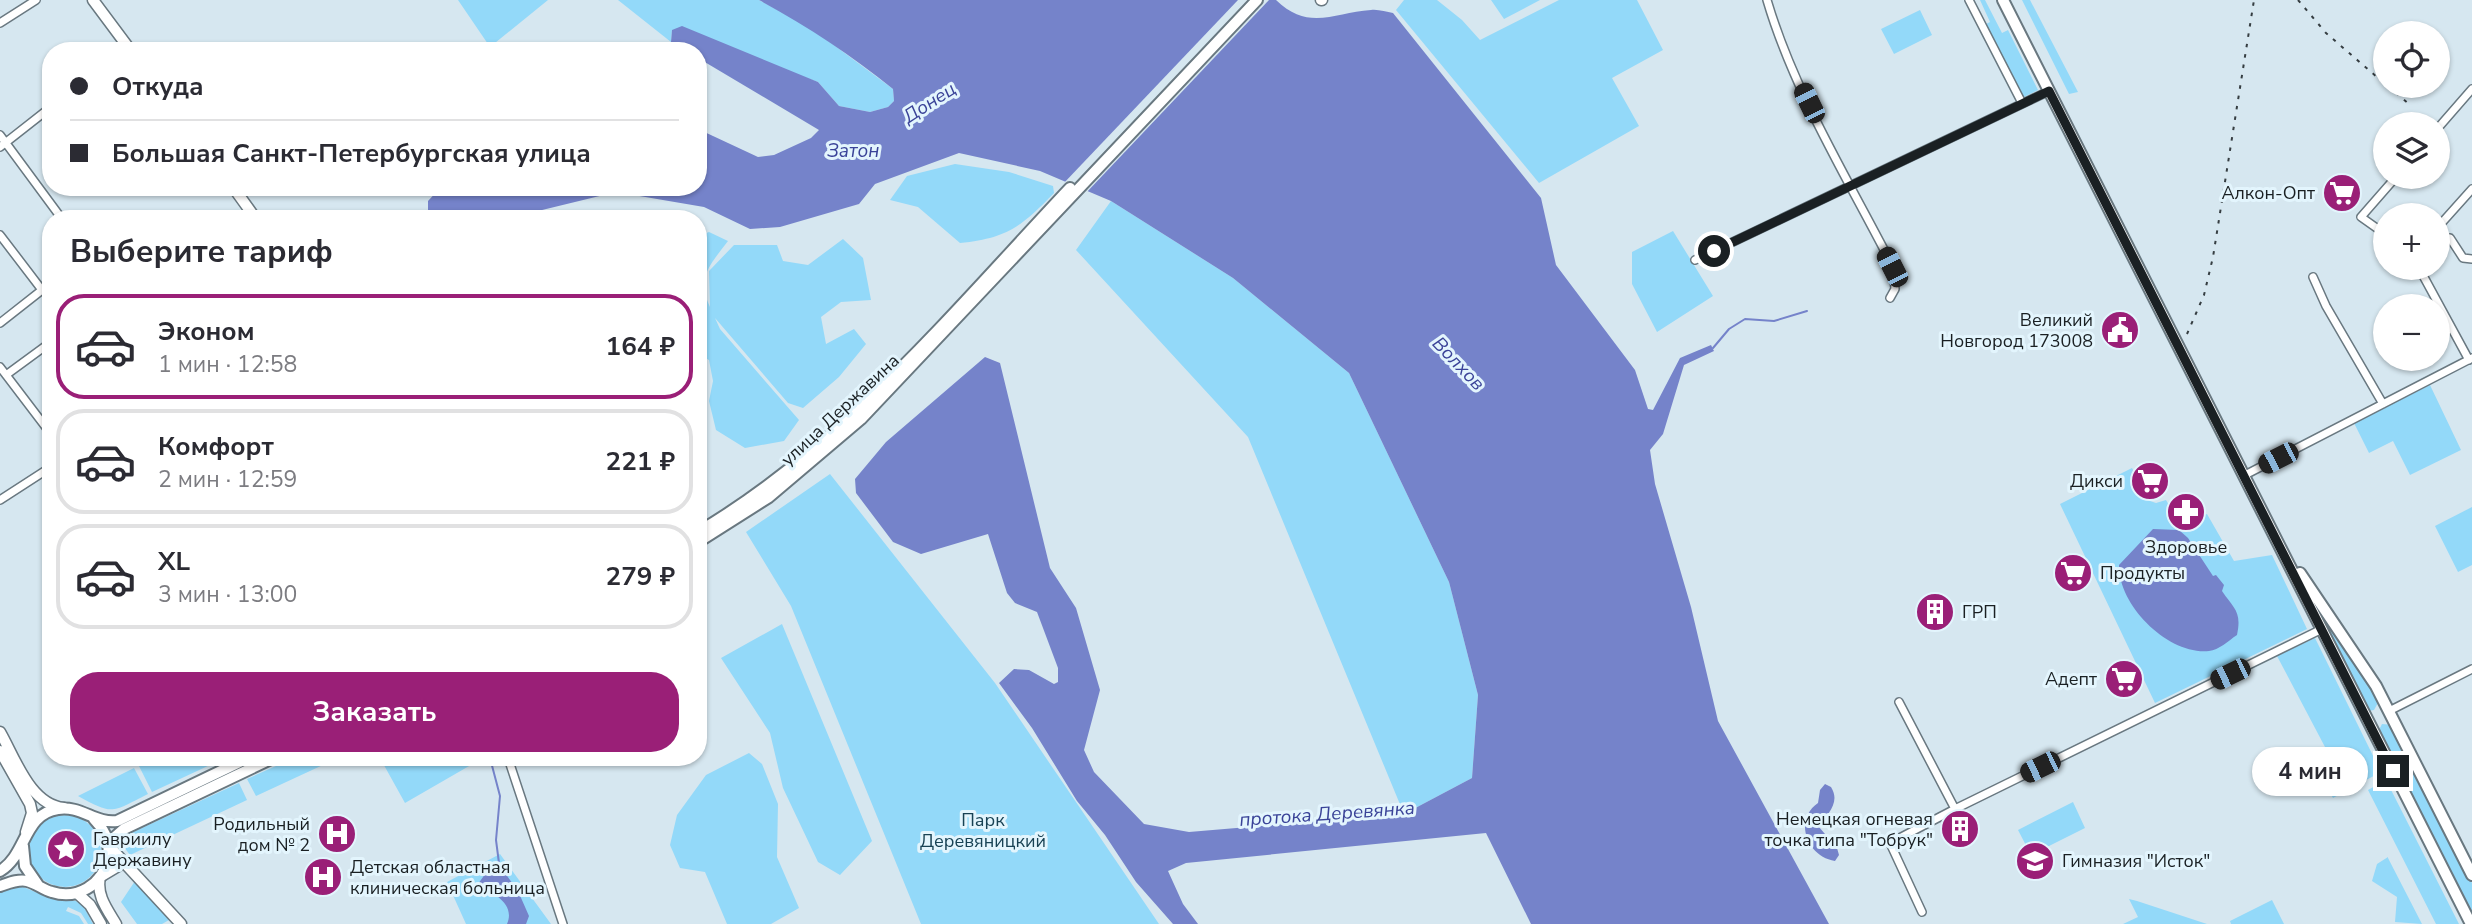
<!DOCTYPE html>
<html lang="ru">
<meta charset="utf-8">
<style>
body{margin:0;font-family:"Nunito Sans",sans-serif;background:#f7f7f7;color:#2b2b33;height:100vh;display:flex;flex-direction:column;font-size:26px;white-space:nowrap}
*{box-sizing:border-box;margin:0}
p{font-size:23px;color:#7c7c81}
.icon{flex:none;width:38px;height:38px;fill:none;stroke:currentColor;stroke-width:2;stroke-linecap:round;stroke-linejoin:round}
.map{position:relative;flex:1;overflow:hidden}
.side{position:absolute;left:42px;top:210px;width:665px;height:556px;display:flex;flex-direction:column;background:#fff;border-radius:28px;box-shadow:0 2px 5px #0004}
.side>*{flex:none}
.banner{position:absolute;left:42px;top:42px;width:665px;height:154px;border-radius:28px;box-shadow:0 2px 5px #0004;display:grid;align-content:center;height:154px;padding:0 28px;background:#fff}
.fabs{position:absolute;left:2373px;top:21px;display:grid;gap:14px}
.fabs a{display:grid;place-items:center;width:77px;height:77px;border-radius:50%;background:#fff;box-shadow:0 2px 5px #0004;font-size:35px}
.end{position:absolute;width:32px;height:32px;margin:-16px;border:9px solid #1a2023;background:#fff;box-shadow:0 0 0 4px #fff}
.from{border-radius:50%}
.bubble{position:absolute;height:49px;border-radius:24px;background:#fff;box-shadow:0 2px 5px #0004;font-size:23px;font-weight:700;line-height:49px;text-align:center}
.car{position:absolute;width:21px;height:42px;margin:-21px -10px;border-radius:9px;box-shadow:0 0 5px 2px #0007;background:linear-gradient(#222 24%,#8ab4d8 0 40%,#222 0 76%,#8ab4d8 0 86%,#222 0)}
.banner b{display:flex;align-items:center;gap:24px;height:66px;font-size:26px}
.banner b+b{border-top:2px solid #e1e1e2}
.banner i{width:18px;height:18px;background:#2b2b33}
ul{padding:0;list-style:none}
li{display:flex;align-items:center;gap:21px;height:105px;margin:0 14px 10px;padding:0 14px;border:4px solid #e1e1e2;border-radius:28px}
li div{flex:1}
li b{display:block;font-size:26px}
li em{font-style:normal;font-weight:700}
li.selected{border-color:#9a1f77}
li>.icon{width:63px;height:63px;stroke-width:1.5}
h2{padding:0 28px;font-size:32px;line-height:84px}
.cta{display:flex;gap:14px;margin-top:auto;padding:14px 28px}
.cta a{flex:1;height:80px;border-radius:28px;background:#9a1f77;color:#fff;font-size:28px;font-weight:700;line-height:80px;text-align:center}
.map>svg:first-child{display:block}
.green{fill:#93d9f9}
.water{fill:#7583ca}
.pier{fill:#d6e7f0}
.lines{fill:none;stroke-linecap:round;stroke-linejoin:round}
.stream{stroke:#7583ca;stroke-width:2}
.street-casing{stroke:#697880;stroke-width:10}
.secondary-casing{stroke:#697880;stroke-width:13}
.primary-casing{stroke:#697880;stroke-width:14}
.street{stroke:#fff;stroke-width:7}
.secondary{stroke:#fff;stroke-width:10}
.primary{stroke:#fff;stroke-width:10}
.rail{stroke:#353d41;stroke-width:2;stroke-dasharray:3.5 7;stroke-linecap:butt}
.route{stroke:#1a2023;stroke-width:9}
.labels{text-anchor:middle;stroke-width:6;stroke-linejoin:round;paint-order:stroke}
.poi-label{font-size:18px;fill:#1a2023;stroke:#e3f5fd;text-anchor:end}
.street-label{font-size:18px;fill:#1a2023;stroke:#e3f5fd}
.park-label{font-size:18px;fill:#184254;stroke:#e3f5fd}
.water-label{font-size:19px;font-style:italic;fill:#3a4398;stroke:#e3f5fd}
</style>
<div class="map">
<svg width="2472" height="924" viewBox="0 0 2472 924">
<rect width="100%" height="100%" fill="#d6e7f0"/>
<path class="green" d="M458,0h90l-58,47z
M618,0h141l52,28 82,61 1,12 -6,6 -18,5 -31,-6 -21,-24 -146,-52 -1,12z
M1404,0h33l25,20 18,20 79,-40h78l26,50 -51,28 27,48 -100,57 -143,-173z
M1491,0h49l-36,19z
M1980,0h5l17,33 6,-3 30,60 -16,8 -38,-73 6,-3z
M2022,0h8l48,92 -9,2z
M1920,10l12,25 -38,19 -13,-25z
M955,164l54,8 44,14 1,7c-32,33 -46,45 -94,50l-42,-36 -28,-7 17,-24z
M1111,201l122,77 116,95 100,209 29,113 -6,83 -68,36 -156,-377 -172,-187z
M1673,231l40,65 -56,36 -25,-48v-32z
M709,232l19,9c-18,24 -32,36 -18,66l-1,-36 25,-26h43l6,16 25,4 35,-26 20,19 8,42 -30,2 -20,15 5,27 28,-15 12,15 -27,33 -36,31 -15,-5 -73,-85 5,11 79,91 -15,21 -39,7 -29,-18 -7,-29 4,-20 -4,-21 -11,-6v-118z
M2430,385l31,65 -51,25 -17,-34 -24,12 -15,-30z
M2132,468l18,33 6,2 10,-3 14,24 27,-10 27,47 38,-6 35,74 -152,74 -95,-199z
M830,474l165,209 164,241h-238l-130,-318 -45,-74z
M2472,507v58l-14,7 -23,-46z
M2306,591l73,110 -5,9 -6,1z
M782,624l90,217 -32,34 -22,-13 -35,-74 -13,-55 -49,-75z
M2315,638l66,134 -48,26 -23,-43 15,-8 -48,-91z
M2382,724l11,1 79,158v38l-95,-187z
M749,753l13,11 16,40 -1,53 22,51 -28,16h-44l-22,-52 -25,-4 -10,-23 7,-30 29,-40z
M156,758h69l-73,34 -13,-26z
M294,758h44l-82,38 -9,-17z
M380,758h103l-78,45z
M134,768l14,26c-36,18 -34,22 -70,2z
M2386,780l73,144h-23l-68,-134z
M239,783l8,17 -117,55 -6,-8 5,-13z
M2073,802l12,26 -54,27 -13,-25z
M29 851a36 36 0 1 1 72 0a36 36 0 1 1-72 0Z
M500,854l51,70h-85l-19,-42z
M2388,857v1l34,66 -27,-2 2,-25 -25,-16 5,-17z
M135,881l34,39 -7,4h-25l-16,-22z
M16,884l34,14 26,3 8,6 9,17h-5l-7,-11 -13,-6 -2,4 13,5 5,8h-84v-33z
M2129,899l8,2 70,23h-84l15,-7z
M2272,900l12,24h-53l-1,-3z"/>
<path class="water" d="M759,0h517c33,32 59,12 95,10 7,-1 15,2 22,3l148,185 15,67 79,105 13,39 5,1 27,-52 31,-13 3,6 -30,14 -21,69 -13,16 5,34 36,123 27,114 111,203h-298l-45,-91 -300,30 -18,8 15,33 15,20h-25l-37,-42 -31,-47 -28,-34 -45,-73 -33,-45 15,-14 15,1 25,14 4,-2v-14l-21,-56 -22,-9 -8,-10 -19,-59 -67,20 -28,-12 -37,-49 -1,-14 31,-37 99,-85 15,6 50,205 26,40 24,82 -16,60 10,22 50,52 45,8 215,-18 68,-36 6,-83 -29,-113 -100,-209 -116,-95 -122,-77 -71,-30 -81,-18 -84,31 -16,20 -79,23 -30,2 -46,-22 -88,-15 -78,19 -13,8h-97v-18l13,-14h257v-58l60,28 16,-2 37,-17 8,-8 -121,-72v-7h-12l-15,-9 1,-12 10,-4 136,56 21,24 31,6 18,-5 6,-6 -1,-12c-42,-34 -86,-63 -134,-89z
M2153,529l26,1 9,8 25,38 3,-1 8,10 -2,6c12,18 20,20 15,44 -9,6 -18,15 -28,16 -41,4 -91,-46 -90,-86z
M1825,784l6,3c10,16 -4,27 -12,40l18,21 2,7 -4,6c-28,-4 -42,-41 -17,-58l2,-13z
M488,870l17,3 13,18 11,25 -3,8h-19c9,-21 -15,-31 -29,-40z"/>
<path class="pier" d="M1238,0h31l-184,194 -22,-10z"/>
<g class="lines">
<path class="stream" d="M1713,348l16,-19 16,-10 29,2 33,-10
M490,758l10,38 -4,44 4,31"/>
<defs>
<path id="street" d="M1767,0c27,92 82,181 126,267l2,22 -5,9
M1969,0l53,103
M0,23l36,-23
M2438,128l34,-39
M0,135l62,84
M0,147l51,-40
M2438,227l34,-38
M2385,234l-24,-17 35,-40
M0,235l42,55 -42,33
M2438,240l12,-2 13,20 9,1
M1695,260l354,-169
M2419,268l50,92
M2313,277l13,29 57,98
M0,367l51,67
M6,375l45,-33
M2243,476l229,-118
M0,500l51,-33
M1899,702l56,107 367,-180
M2389,711l83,-42
M508,758l55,166
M1922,912l-32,-69 65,-34"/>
<path id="secondary" d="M93,0l38,51
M1321,0h1
M233,187l23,32
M0,732c15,26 30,73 64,76
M0,751l30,53 2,9 -6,19
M108,845l73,79
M77,893l13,12 11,19
M116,924c-9,-15 -20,-29 -16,-47l25,-15"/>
<path id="primary" d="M2003,0l468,924
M698,532c145,-85 258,-223 372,-344
M698,542l71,-45 92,-78 396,-419
M2300,573l76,113 96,189
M108,843l16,-14 149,-71
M23,846l2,20 13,19
M0,871c27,-16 23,-57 58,-62 22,-4 38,15 59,12l131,-63
M0,886c9,-3 18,-7 27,-5 9,2 16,9 25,11 25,8 50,-7 56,-32 3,-16 -3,-30 -14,-41"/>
</defs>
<use href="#street" class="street-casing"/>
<use href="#secondary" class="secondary-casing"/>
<use href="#primary" class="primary-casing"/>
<use href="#street" class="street"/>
<use href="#secondary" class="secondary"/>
<use href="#primary" class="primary"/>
<path class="rail" d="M2298,0l28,33 59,51
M2388,86l21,18
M2187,334l17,-39 9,-38 41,-257"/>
</g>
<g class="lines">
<path class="route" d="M1714,251l335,-160 344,680"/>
</g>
<defs>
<symbol id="supermarket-disc" viewBox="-11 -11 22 22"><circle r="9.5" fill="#9a1f77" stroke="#e3f5fd"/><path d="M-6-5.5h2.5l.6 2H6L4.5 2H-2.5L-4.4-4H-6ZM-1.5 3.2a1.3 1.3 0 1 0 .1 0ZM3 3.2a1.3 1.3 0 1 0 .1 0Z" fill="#fff"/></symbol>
<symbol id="civic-disc" viewBox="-11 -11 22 22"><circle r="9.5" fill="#9a1f77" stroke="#e3f5fd"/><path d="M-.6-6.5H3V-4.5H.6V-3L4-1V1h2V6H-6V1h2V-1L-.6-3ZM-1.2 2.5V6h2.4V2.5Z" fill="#fff"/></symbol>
<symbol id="pharmacy-disc" viewBox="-11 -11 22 22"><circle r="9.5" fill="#9a1f77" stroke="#e3f5fd"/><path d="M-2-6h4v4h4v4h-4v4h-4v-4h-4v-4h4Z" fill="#fff"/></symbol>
<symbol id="building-disc" viewBox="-11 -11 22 22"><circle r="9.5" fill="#9a1f77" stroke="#e3f5fd"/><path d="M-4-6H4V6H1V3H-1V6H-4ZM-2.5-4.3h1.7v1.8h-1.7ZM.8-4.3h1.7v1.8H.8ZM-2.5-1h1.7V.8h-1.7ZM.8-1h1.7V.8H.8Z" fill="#fff"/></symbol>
<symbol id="hospital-disc" viewBox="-11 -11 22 22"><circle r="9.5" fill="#9a1f77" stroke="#e3f5fd"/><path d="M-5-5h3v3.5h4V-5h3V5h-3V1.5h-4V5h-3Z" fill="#fff"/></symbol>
<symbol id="sight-disc" viewBox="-11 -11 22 22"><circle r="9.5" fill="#9a1f77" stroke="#e3f5fd"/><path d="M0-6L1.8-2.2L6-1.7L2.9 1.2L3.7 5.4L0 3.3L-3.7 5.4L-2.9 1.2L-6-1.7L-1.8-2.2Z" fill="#fff"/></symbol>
<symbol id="school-disc" viewBox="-11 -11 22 22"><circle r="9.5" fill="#9a1f77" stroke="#e3f5fd"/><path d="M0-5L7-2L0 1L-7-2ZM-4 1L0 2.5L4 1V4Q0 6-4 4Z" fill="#fff"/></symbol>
</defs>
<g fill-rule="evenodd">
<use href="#supermarket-disc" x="2320" y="171" width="44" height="44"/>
<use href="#civic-disc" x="2098" y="308" width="44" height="44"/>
<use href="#supermarket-disc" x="2128" y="459" width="44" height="44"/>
<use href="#pharmacy-disc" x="2164" y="490" width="44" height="44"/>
<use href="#supermarket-disc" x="2051" y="551" width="44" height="44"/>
<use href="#building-disc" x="1913" y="590" width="44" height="44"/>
<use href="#supermarket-disc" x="2102" y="657" width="44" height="44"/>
<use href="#building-disc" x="1938" y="807" width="44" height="44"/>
<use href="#hospital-disc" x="315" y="812" width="44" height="44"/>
<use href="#sight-disc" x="44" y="827" width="44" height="44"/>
<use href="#school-disc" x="2013" y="839" width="44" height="44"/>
<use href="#hospital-disc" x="301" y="855" width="44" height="44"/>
</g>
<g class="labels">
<g class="poi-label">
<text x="2315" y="199">Алкон-Опт</text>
<text x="2093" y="326">Великий<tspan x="2093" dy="21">Новгород 173008</tspan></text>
<text x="2123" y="487">Дикси</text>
<text x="2186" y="553" text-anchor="middle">Здоровье</text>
<text x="2100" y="579" text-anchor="start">Продукты</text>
<text x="1962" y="618" text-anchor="start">ГРП</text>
<text x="2097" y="685">Адепт</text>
<text x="1933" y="825">Немецкая огневая<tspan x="1933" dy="21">точка типа "Тобрук"</tspan></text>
<text x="310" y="830">Родильный<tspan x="310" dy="21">дом № 2</tspan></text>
<text x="93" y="845" text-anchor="start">Гавриилу<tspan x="93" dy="21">Державину</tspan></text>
<text x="2062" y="867" text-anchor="start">Гимназия "Исток"</text>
<text x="350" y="873" text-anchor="start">Детская областная<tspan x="350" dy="21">клиническая больница</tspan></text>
</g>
<g class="street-label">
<text transform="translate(840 410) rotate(-43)" y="6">улица Державина</text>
</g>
<g class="park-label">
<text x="983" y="826">Парк<tspan x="983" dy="21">Деревяницкий</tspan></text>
</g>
<g class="water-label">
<text transform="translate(929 102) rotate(-33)" y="7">Донец</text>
<text x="853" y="157">Затон</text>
<text transform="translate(1459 363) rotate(46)" y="7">Волхов</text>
<text transform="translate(1327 813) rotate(-4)" y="7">протока Деревянка</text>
</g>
</g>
</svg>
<div class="fabs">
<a><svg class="icon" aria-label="locate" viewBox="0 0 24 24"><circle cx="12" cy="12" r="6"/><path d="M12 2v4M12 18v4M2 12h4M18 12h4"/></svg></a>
<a><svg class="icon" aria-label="layers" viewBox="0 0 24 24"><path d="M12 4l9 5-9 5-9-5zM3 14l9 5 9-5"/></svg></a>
<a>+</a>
<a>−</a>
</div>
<i class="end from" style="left:1714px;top:251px"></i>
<i class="end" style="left:2393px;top:771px"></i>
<div class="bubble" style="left:2252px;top:747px;width:116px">4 мин</div>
<i class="car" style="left:1809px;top:103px;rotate:334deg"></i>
<i class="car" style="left:1892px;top:267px;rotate:333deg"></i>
<i class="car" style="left:2278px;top:458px;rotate:243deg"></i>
<i class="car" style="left:2230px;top:674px;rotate:244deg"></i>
<i class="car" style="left:2040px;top:767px;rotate:244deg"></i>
<div class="banner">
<b><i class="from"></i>Откуда</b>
<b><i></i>Большая Санкт-Петербургская улица</b>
</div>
<section class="side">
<h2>Выберите тариф</h2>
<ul>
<li class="selected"><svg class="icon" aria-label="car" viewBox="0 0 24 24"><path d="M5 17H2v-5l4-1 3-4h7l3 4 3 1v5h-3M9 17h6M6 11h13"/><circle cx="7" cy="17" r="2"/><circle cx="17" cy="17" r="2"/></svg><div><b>Эконом</b><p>1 мин · 12:58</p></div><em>164 ₽</em></li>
<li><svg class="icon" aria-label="car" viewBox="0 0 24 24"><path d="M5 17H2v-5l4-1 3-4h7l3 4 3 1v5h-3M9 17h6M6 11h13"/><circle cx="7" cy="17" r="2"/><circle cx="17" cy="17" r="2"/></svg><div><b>Комфорт</b><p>2 мин · 12:59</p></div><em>221 ₽</em></li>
<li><svg class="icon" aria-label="car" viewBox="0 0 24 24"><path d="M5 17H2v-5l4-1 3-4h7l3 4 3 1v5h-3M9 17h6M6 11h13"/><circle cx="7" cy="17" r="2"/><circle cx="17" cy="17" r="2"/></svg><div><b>XL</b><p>3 мин · 13:00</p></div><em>279 ₽</em></li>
</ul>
<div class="cta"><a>Заказать</a></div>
</section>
</div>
